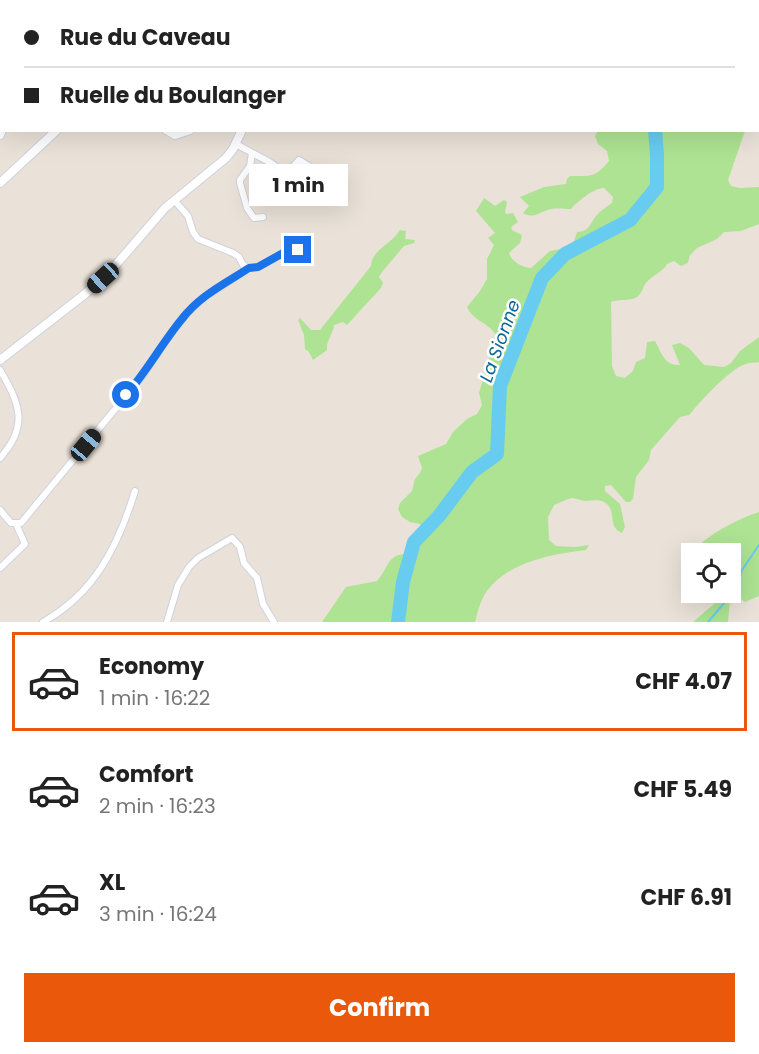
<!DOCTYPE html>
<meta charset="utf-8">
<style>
body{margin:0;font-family:Poppins,sans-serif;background:#f2f2f2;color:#222;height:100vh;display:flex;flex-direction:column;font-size:22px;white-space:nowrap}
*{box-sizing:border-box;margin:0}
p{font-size:20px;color:#767676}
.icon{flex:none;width:33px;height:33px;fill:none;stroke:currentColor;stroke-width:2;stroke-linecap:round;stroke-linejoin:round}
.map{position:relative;height:622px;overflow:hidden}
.drawer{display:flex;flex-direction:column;background:#fff;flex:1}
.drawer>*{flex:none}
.top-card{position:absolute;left:0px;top:0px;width:759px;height:132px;box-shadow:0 6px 24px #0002;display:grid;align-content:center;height:132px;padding:0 24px;background:#fff}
.tools{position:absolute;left:681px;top:543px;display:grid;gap:12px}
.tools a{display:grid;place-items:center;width:60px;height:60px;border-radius:0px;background:#fff;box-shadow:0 6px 24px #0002;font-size:30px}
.end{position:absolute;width:27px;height:27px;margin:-14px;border:8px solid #1a73e8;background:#fff;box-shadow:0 0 0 3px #fff}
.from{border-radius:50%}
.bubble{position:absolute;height:42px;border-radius:0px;background:#fff;box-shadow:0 6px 24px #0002;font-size:20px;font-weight:700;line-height:42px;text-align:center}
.car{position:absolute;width:18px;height:36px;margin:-18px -9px;border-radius:8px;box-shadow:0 0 4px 2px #0007;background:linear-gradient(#222 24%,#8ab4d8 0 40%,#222 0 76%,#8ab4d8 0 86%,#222 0)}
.top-card b{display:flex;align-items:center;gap:21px;height:57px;font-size:22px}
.top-card b+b{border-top:2px solid #e0e0e0}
.top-card i{width:15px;height:15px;background:#222}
ul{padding:10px 0 0;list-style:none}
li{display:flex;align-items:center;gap:18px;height:99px;margin:0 12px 9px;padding:0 12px;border:3px solid transparent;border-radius:0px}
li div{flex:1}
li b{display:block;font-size:22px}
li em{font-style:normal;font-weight:700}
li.selected{border-color:#ea580c}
li>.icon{width:54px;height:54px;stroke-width:1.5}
.cta{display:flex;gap:12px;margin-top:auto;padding:12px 24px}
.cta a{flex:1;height:69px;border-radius:0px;background:#ea580c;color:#fff;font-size:24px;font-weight:700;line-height:69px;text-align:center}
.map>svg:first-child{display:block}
.green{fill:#ade392}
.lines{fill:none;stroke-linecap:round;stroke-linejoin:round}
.stream{stroke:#67ccf0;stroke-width:2}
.river{stroke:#67ccf0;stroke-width:14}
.street-casing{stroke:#cdd1e1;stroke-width:8}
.secondary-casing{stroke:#cdd1e1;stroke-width:10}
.street{stroke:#fff;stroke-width:6}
.secondary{stroke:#fff;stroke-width:8}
.route{stroke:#1a73e8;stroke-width:8}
.labels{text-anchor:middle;stroke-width:5;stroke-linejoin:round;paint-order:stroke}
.water-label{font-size:18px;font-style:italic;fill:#0a6798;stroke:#fff}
</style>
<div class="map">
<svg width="759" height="622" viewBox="0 0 759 622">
<rect width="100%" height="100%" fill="#eae2d8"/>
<path class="green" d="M597,0h162l-1,100v-98z
M598,131h147l-17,49 3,6 9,2 19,-1v37l-18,7 -17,1 -7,7 -20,9 -7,7 -2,8 -7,3 -7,-5 -7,3c-5,9 -15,11 -21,19 -4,5 -4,12 -11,15 -7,3 -16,1 -24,4l1,64 4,10 9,2 8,-7 3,-9 9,-4 2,-16 8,-1c7,12 9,25 25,24l-8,-20 8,-2 9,5 15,17 20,2 7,-4 9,-12 19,-14v25c-3,1 -6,0 -9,1 -18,2 -49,38 -61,52l-9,2 -29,33 -2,10 -13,17 -3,22 -3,3h-4l-15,-17 -6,1v5l15,13 5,23 -3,6c-14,-6 -6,-18 -14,-28 -7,-7 -14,-4 -22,-4 -5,0 -10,-3 -14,-3 -6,1 -13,5 -18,7l-6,12 1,23 7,6 19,1 14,-2 -3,5c-34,4 -78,12 -99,41 -7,9 -9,21 -12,31h-153l24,-35 31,-6c13,-14 9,-29 35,-27v-5l11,-8 4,-8 -7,-9 -10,-2 -8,-5 -4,-8 2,-6 12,-12 3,-12 5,-6 2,-5 -4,-12 28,-12 7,-12 14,-13 10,-5 5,-9 -3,-12 17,-58c-7,-12 -24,-15 -29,-28l13,-16 7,-12v-20l7,-14 -6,-7 7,-5 -19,-22 8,-13 11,8 9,-6 3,2 -2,10 1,2 7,-1 5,9 -7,5 1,3 10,5 -2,8 -11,10c3,9 12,14 22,15l19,-17 22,-4 5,-15c13,-1 12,-7 19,-16 4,-5 10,-9 16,-13l1,-6 -9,-9c-8,-1 -28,14 -33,21 -6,0 -14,-1 -20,0 -11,2 -16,11 -28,4l6,-7 -9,-9 24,-10 22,-3 1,-5 3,-3c21,0 25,2 39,-15l-2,-10 -9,-7 -3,-8z
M400,230l6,1 -1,8 10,1 -1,3 -10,3 -22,26 -3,5 4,6 -2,5 -34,37 -4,-3 -9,3c-1,10 -8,15 -7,25l-14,10 -4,-8 -4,-3 -1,-14 -6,-15 2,-2 11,12h9l51,-64c1,-17 21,-22 29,-36z
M759,512v84l-14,6 -14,-10 -1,-38 -37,-1c10,-17 47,-35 66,-41z
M730,599l-2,23h-35l22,-19z"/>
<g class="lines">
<path class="stream" d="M732,593l6,-10 4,-13 17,-25
M708,622l17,-20"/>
<path class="river" d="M617,0l1,2
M398,622l5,-40 11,-40 25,-26 33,-44 25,-18 3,-68 42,-108 23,-24 65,-34 27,-33v-32l-2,-25"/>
<defs>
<path id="street" d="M218,0l1,2
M240,2l3,-2
M361,2l1,-2
M236,144l35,19 13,10h3l12,-13 13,8
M252,153l-2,13 -10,14v3l7,25 7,10 9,-1
M174,200l14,16 5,16 5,7 35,14 6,4 4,8 6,3 9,-1 34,-19 6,2
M0,370c20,34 29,56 0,88
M0,510l11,13h10l119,-144 41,-60 23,-22 45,-29
M0,568l25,-24 -9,-20
M43,622c52,-29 75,-76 92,-131
M167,622l11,-37 11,-18 9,-9 34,-20 8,9 4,16 13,15 6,26 11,18"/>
<path id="secondary" d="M52,2l2,-2
M378,2l2,-2
M166,130l9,5 15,-5
M0,135l2,-5
M0,183l57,-53
M0,360l85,-66 29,-27 51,-59 61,-50 7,-9 9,-19"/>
</defs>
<use href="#street" class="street-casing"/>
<use href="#secondary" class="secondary-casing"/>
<use href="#street" class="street"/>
<use href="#secondary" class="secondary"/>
</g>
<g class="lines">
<path class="route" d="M126,395c21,-24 36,-52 56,-76 17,-23 44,-36 67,-51l9,-1 34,-19 6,2"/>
</g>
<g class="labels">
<g class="water-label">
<text transform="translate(500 341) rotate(-70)" y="6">La Sionne</text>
</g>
</g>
</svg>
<div class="tools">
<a><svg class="icon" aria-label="locate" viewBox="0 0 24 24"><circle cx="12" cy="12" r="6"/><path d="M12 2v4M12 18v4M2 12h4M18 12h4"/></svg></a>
</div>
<i class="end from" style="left:126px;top:395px"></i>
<i class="end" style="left:298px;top:250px"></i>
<div class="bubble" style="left:249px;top:164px;width:99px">1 min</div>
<i class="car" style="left:103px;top:278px;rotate:228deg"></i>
<i class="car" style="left:86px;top:445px;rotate:40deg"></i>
<div class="top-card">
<b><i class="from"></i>Rue du Caveau</b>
<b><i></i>Ruelle du Boulanger</b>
</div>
</div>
<section class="drawer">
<ul>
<li class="selected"><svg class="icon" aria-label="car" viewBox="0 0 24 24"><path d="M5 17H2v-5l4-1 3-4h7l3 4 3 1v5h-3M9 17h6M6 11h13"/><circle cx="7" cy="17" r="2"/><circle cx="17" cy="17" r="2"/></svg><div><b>Economy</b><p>1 min · 16:22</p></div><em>CHF 4.07</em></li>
<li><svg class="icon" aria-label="car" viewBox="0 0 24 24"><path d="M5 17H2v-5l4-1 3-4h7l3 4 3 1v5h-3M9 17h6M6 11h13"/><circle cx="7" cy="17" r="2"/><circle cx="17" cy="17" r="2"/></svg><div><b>Comfort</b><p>2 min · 16:23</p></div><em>CHF 5.49</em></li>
<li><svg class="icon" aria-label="car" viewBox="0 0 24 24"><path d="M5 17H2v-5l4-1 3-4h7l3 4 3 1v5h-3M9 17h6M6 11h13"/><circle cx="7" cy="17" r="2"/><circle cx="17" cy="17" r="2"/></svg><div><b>XL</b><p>3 min · 16:24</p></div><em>CHF 6.91</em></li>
</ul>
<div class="cta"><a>Confirm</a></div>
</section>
